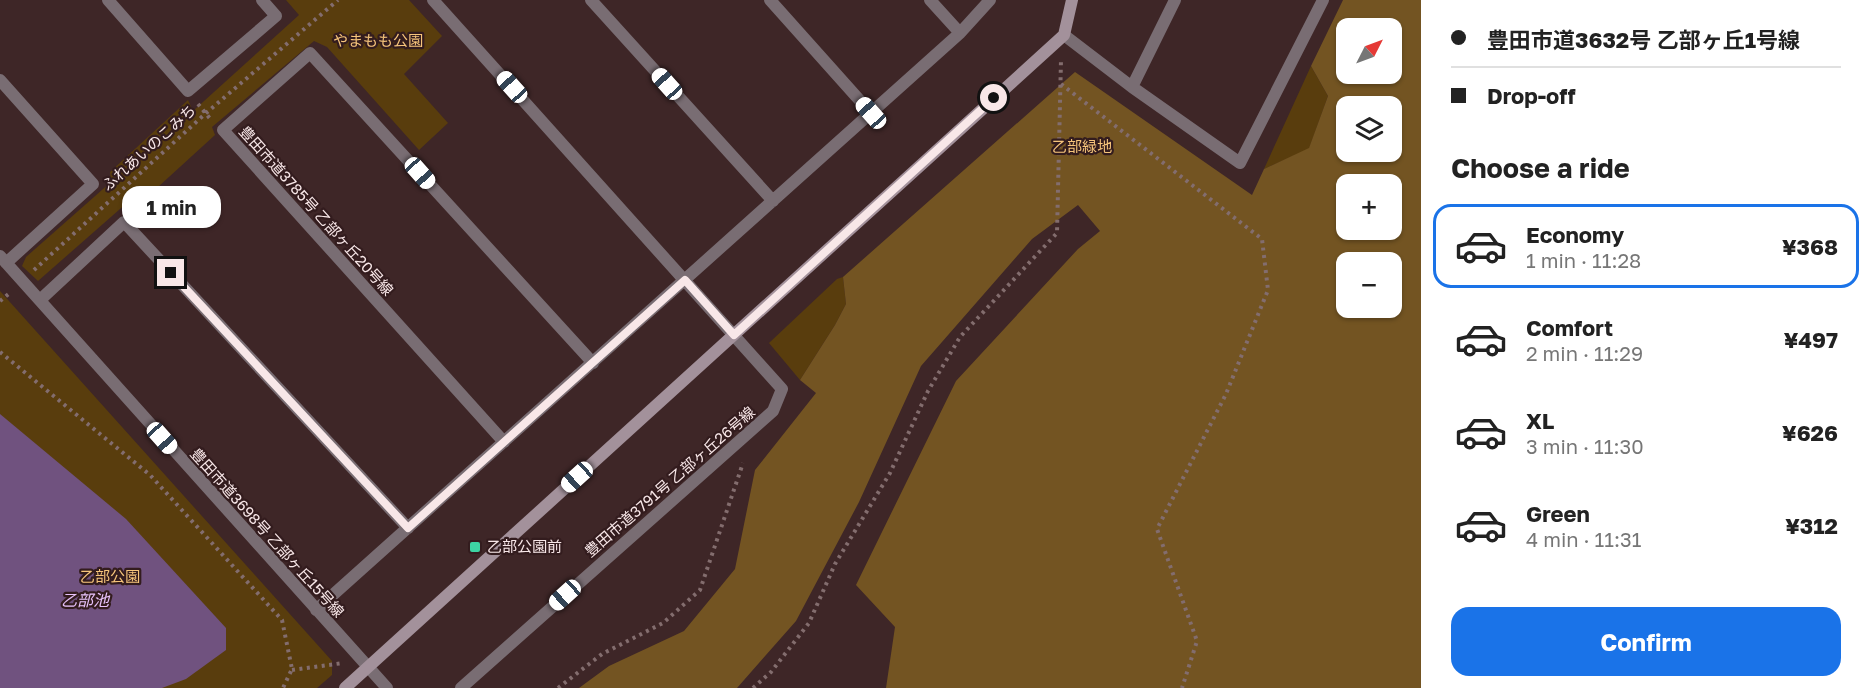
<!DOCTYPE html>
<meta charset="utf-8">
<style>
body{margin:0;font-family:"Golos Text","Noto Sans JP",sans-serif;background:#f6f6f6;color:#222;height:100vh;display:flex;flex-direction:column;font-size:22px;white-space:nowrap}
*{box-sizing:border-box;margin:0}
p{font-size:20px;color:#767676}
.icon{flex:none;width:33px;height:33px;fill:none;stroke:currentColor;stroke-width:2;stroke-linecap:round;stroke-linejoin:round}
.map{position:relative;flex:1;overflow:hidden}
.details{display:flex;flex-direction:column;background:#fff;width:450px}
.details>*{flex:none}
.banner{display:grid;align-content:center;height:132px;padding:0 30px;background:#fff}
.needle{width:39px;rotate:48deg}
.controls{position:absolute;left:1336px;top:18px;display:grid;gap:12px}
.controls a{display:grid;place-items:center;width:66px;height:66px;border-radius:12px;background:#fff;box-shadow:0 2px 4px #0004;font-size:30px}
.end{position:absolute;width:27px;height:27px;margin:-14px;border:8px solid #f8e7e8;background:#111;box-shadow:0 0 0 3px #111}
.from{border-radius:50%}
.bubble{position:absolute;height:42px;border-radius:18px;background:#fff;box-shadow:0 2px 4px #0004;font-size:20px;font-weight:700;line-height:42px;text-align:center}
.car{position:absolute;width:18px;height:36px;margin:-18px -9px;border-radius:8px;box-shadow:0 0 4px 2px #0007;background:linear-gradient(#fff 24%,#345 0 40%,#fff 0 76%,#345 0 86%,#fff 0)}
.banner b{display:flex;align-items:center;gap:21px;height:57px;font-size:22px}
.banner b+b{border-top:2px solid #e0e0e0}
.banner i{width:15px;height:15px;background:#222}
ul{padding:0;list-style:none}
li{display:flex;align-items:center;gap:18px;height:84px;margin:0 12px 9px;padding:0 18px;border:3px solid transparent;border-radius:18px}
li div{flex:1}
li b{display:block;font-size:22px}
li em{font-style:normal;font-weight:700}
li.selected{border-color:#1a73e8}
li>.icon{width:54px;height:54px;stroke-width:1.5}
h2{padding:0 30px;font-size:27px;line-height:72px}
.cta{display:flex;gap:12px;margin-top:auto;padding:12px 30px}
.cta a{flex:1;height:69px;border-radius:18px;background:#1a73e8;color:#fff;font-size:24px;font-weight:700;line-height:69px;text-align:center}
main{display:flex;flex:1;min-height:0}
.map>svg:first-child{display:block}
.green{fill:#593d0d}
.forest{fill:#735422;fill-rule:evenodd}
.water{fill:#70527f}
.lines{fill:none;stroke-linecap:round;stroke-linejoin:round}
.path{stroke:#836d6e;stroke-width:4;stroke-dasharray:3 4.5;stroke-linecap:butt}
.street{stroke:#796d73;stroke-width:12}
.secondary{stroke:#a3919b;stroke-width:12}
.route{stroke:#f8e7e8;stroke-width:8}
.poi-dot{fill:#3dd4a3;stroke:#331c1e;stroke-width:2}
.labels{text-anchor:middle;stroke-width:4.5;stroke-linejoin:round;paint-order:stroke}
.park-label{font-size:15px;fill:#f7c57b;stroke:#331c1e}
.street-label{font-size:15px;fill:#f8e7e8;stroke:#331c1e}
.poi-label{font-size:15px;fill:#f8e7e8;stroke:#331c1e;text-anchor:start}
.water-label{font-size:16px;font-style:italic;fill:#e8c2fb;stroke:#331c1e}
</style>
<main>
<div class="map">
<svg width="1421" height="688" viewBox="0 0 1421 688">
<rect width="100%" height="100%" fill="#3e2627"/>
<path class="green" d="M286,0h123l33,36 -38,38 44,49 -29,27 -92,-103 -13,-6 -102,86 3,8 -80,73 -7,-6 -90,79 -16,-15 4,-9 85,-75 -1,-10 78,-72 5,11 106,-96z
M1311,66l17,30 -19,53 -45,20z
M843,277l3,27 -11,21 -35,55 -31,-37 68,-64z
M0,291l332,370v14l-15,13h-317z"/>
<path class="forest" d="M1343,0h78v688h-535l9,-61 -39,-42 100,-204 122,-132 22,-18 -22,-26 -46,34 -111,127 -62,136 -63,119 -59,67h-158l30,-22 75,-35 51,-62 20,-99 61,-77 -16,-13 35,-55 11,-21 -3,-27 232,-205 177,123 12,-26 45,-21 19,-52 -17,-30zM1392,28v46h-45v-46zM1392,106v46h-45v-46zM1347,184h45v46h-45zM1347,262h45v46h-45z"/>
<path class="water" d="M0,414l126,105 100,109v22l-40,29 -24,9h-162z"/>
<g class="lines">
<path class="path" d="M1061,84l201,155 6,51 -42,104 -69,135 40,112 -15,47
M198,104l14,17
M34,270l171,-156 133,-114
M0,301l11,-9
M0,352l150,123 132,145 10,49 -9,19
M292,670l51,-7
M558,688l44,-34 61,-31 37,-33 43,-127
M753,688l18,-16 38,-49 26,-59 55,-91 38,-82 32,-54 97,-104 4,-173"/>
<path class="street" d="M108,0l80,91 88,-75 -14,-16
M433,0l349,389 -9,22 -312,277
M591,0l182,201
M770,0l101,113
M930,0l30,33
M1064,35l68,52 108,76 83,-163
M0,80l93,104 -87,79
M1132,87l43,-87
M0,256l387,432
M40,300l84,-78 284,306
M504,442l-281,-312 87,-77 283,310
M316,610l644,-577 30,-33"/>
<path class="secondary" d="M345,688l719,-653 8,-35"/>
</g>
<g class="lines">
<path class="route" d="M171,273l237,255 277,-248 49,55 260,-237"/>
</g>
<rect class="poi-dot" x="469" y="541" width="12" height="12" rx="3"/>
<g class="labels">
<g class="park-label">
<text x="378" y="46">やまもも公園</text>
<text x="1082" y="152">乙部緑地</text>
<text x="110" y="582">乙部公園</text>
</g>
<g class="street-label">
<text transform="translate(149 148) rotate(-42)" y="5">ふれあいのこみち</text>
<text transform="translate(316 211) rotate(48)" y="5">豊田市道3785号 乙部ヶ丘20号線</text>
<text transform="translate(670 482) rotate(-41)" y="5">豊田市道3791号 乙部ヶ丘26号線</text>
<text transform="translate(267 533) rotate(48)" y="5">豊田市道3698号 乙部ヶ丘15号線</text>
</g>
<g class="poi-label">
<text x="487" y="552">乙部公園前</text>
</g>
<g class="water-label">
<text x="85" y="606">乙部池</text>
</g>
</g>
</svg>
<div class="controls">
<a><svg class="needle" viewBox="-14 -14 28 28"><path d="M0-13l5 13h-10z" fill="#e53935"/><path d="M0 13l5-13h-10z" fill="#767676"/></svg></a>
<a><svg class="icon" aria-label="layers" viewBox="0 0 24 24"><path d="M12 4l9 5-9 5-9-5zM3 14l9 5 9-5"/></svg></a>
<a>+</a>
<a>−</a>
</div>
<i class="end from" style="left:994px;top:98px"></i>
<i class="end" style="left:171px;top:273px"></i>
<div class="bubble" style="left:122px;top:186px;width:99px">1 min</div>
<i class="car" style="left:667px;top:84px;rotate:318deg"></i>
<i class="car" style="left:512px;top:87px;rotate:318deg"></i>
<i class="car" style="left:871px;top:113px;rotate:318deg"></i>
<i class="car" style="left:420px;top:173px;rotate:138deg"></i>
<i class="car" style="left:162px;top:438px;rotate:138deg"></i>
<i class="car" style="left:577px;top:477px;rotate:228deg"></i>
<i class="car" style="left:565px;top:595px;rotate:228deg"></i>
</div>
<section class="details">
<div class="banner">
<b><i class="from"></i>豊田市道3632号 乙部ヶ丘1号線</b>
<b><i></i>Drop-off</b>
</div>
<h2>Choose a ride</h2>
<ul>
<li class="selected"><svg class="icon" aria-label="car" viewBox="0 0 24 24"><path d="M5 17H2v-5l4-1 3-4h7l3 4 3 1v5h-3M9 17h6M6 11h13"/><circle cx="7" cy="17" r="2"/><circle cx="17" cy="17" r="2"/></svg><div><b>Economy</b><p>1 min · 11:28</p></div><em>¥368</em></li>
<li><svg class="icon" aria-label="car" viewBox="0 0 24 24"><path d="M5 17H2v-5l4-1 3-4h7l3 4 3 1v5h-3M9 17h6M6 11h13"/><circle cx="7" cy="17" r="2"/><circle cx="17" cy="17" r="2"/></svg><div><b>Comfort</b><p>2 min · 11:29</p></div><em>¥497</em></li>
<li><svg class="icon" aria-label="car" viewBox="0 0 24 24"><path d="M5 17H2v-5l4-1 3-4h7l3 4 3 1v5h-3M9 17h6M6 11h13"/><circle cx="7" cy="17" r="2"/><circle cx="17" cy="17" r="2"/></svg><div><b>XL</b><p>3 min · 11:30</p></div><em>¥626</em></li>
<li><svg class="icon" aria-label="car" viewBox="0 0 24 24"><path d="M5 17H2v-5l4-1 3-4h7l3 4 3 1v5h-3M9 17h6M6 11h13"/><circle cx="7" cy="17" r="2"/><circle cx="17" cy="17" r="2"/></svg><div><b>Green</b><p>4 min · 11:31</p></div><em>¥312</em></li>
</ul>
<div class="cta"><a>Confirm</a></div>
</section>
</main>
